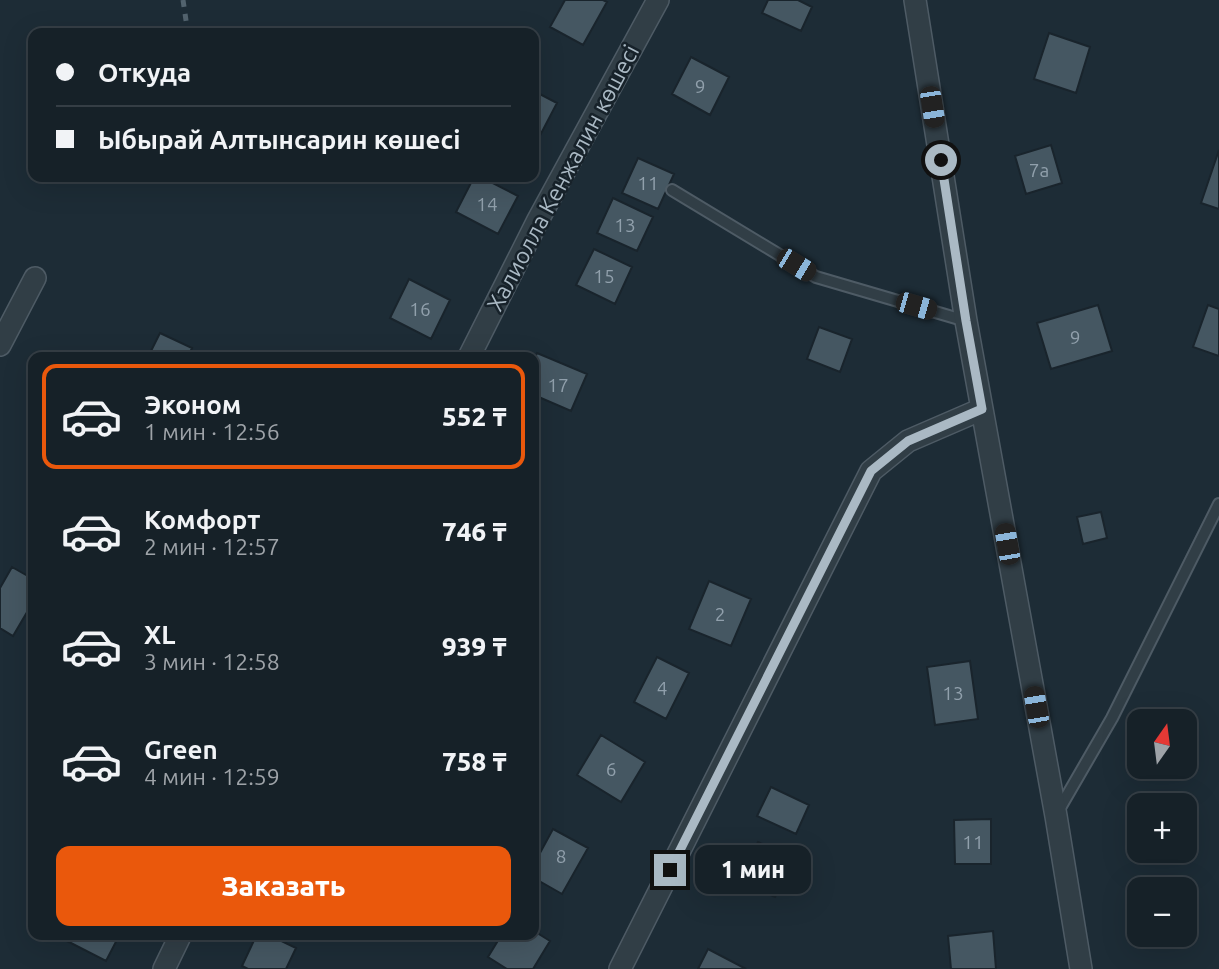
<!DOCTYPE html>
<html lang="ru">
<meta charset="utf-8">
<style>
body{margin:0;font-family:Ubuntu,sans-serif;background:#1f2930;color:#f1f3f6;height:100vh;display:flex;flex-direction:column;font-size:26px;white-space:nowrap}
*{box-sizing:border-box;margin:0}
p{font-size:23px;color:#9ea3a8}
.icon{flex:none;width:38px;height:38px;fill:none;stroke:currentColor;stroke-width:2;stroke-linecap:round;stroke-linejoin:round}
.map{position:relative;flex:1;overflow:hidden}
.panel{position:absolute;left:28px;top:352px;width:511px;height:588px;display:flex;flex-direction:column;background:#162128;border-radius:14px;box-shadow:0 7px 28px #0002,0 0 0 2px #353e45}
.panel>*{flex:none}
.hud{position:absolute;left:28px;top:28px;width:511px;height:154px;border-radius:14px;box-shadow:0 7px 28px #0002,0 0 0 2px #353e45;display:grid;align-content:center;height:154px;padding:0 28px;background:#162128}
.needle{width:46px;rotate:14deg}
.controls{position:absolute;left:1127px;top:709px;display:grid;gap:14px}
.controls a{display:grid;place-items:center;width:70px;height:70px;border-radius:14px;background:#162128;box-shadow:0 7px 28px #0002,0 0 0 2px #353e45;font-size:35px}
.end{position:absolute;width:32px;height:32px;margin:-16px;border:9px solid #aab9c4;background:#111;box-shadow:0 0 0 4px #111}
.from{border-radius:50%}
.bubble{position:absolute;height:49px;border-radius:14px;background:#162128;box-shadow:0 7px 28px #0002,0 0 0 2px #353e45;font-size:23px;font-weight:800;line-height:49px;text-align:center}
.car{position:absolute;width:21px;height:42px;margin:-21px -10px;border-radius:9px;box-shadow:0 0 5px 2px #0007;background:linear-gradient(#222 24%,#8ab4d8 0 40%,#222 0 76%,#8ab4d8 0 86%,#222 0)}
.hud b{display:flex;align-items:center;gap:24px;height:66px;font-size:26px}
.hud b+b{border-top:2px solid #353e45}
.hud i{width:18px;height:18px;background:#f1f3f6}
ul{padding:12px 0 0;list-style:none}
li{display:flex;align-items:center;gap:21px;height:105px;margin:0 14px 10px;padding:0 14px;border:4px solid transparent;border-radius:14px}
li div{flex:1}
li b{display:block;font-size:26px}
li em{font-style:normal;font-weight:800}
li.current{border-color:#ea580c}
li>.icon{width:63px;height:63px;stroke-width:1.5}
.button{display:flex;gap:14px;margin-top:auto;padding:14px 28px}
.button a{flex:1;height:80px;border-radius:14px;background:#ea580c;color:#fff;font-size:28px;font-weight:800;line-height:80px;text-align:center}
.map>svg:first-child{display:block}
.building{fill:#455762;stroke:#19242c;stroke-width:2}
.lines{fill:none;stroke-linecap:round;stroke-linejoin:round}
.lane-casing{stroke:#4e5b65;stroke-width:14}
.street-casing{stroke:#4e5b65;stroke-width:24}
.lane{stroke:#313e46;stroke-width:10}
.street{stroke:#313e46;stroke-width:21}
.rail{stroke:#52636e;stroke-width:5;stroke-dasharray:7 7;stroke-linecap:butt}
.route{stroke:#aab9c4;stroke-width:9}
.labels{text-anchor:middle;stroke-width:5;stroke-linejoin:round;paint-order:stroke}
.number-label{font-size:19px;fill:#91a0ac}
.street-label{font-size:23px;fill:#aab9c4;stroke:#17222a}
</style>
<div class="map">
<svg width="1219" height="969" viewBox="0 0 1219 969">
<rect width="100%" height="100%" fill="#1d2c36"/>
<path class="building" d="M565,0h38l4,2 -24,43 -33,-18z
M768,0h30l14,7 -11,24 -39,-18z
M1049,33l41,14 -14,46 -42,-14z
M691,57l38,20 -19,38 -38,-21z
M534,91l23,12 -23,44z
M1051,145l11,38 -36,11 -11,-38z
M1219,150v59l-18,-6z
M638,158l36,16 -16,35 -36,-16z
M474,177h7l37,19 -20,38 -42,-22z
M613,198l40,19 -16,34 -40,-18z
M594,249l38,18 -17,37 -39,-19z
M409,279l41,21 -19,39 -41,-21z
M1098,305l14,46 -61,18 -14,-46z
M1208,305l11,4v47l-26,-9z
M819,327l33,12 -12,33 -33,-13z
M160,333l32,15 -4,9h-40z
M537,353l50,21 -16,37 -37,-16v-35z
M1101,512l6,26 -24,6 -6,-27z
M12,567l21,12v23l-20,34 -13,-8v-40z
M709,581l42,18 -20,47 -42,-17z
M657,657l32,16 -23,46 -32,-17z
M970,661l8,58 -43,6 -8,-58z
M601,735l44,27 -24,40 -44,-27z
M771,787l38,18 -13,29 -39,-18z
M991,819v45h-36l-1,-44z
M553,829l35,19 -26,46 -28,-16v-14z
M758,842l35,16 -18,39 -35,-16z
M534,931l16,10 -17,28h-26l-19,-12 14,-23h32z
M993,931l3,38h-45l-3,-33z
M71,934h49l-14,27 -39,-20z
M257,934h10l29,14 -10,21h-38l-6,-3z
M708,949l38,20h-48z"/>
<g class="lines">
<defs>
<path id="lane" d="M672,190l144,87 150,44
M1057,813l55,-95 107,-214"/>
<path id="street" d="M915,0l51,321 90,495 25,153
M0,345l35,-67
M469,357l69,-137 120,-220
M164,969l17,-35
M620,969l251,-498 37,-30 74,-32"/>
</defs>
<use href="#lane" class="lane-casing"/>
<use href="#street" class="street-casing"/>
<use href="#lane" class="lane"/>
<use href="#street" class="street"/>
<path class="rail" d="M183,0l4,27"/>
</g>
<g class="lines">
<path class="route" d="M670,870l201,-399 37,-30 74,-32 -16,-88 -25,-161"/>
</g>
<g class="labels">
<g class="number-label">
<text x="700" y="93">9</text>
<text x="1039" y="177">7а</text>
<text x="648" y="190">11</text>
<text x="487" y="211">14</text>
<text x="625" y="232">13</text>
<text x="604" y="283">15</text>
<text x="420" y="316">16</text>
<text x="1075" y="344">9</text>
<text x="558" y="392">17</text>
<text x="720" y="621">2</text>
<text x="662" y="695">4</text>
<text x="953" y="700">13</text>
<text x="611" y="776">6</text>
<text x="973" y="849">11</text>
<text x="561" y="863">8</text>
</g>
<g class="street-label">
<text transform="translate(563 178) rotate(-62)" y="8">Халиолла Кенжалин көшесі</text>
</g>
</g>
</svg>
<div class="controls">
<a><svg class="needle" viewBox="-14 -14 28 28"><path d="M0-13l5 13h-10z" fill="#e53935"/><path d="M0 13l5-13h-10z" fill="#9ea3a8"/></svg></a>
<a>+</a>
<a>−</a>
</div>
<i class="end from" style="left:941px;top:160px"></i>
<i class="end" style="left:670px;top:870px"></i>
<div class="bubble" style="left:695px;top:845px;width:116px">1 мин</div>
<i class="car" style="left:932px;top:107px;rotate:171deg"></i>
<i class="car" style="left:796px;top:265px;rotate:121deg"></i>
<i class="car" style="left:916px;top:306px;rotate:106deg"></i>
<i class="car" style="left:1007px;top:544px;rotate:350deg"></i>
<i class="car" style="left:1036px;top:707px;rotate:350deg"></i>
<div class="hud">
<b><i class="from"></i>Откуда</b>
<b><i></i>Ыбырай Алтынсарин көшесі</b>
</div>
<section class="panel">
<ul>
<li class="current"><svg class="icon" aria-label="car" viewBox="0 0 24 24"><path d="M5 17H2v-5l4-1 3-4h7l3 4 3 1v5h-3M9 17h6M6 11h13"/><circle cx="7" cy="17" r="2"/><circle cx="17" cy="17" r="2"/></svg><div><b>Эконом</b><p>1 мин · 12:56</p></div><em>552 ₸</em></li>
<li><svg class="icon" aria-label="car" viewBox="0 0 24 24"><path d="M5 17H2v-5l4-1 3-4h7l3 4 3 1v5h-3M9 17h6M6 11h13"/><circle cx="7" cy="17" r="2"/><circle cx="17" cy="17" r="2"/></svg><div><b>Комфорт</b><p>2 мин · 12:57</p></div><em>746 ₸</em></li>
<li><svg class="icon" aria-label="car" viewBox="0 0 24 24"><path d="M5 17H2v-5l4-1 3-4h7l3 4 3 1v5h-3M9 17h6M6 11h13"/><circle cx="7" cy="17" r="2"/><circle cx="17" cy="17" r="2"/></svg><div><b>XL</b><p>3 мин · 12:58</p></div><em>939 ₸</em></li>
<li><svg class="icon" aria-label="car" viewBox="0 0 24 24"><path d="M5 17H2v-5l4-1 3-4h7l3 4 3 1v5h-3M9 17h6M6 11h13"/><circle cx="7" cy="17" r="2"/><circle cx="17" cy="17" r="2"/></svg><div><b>Green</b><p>4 мин · 12:59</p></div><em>758 ₸</em></li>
</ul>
<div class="button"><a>Заказать</a></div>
</section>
</div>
